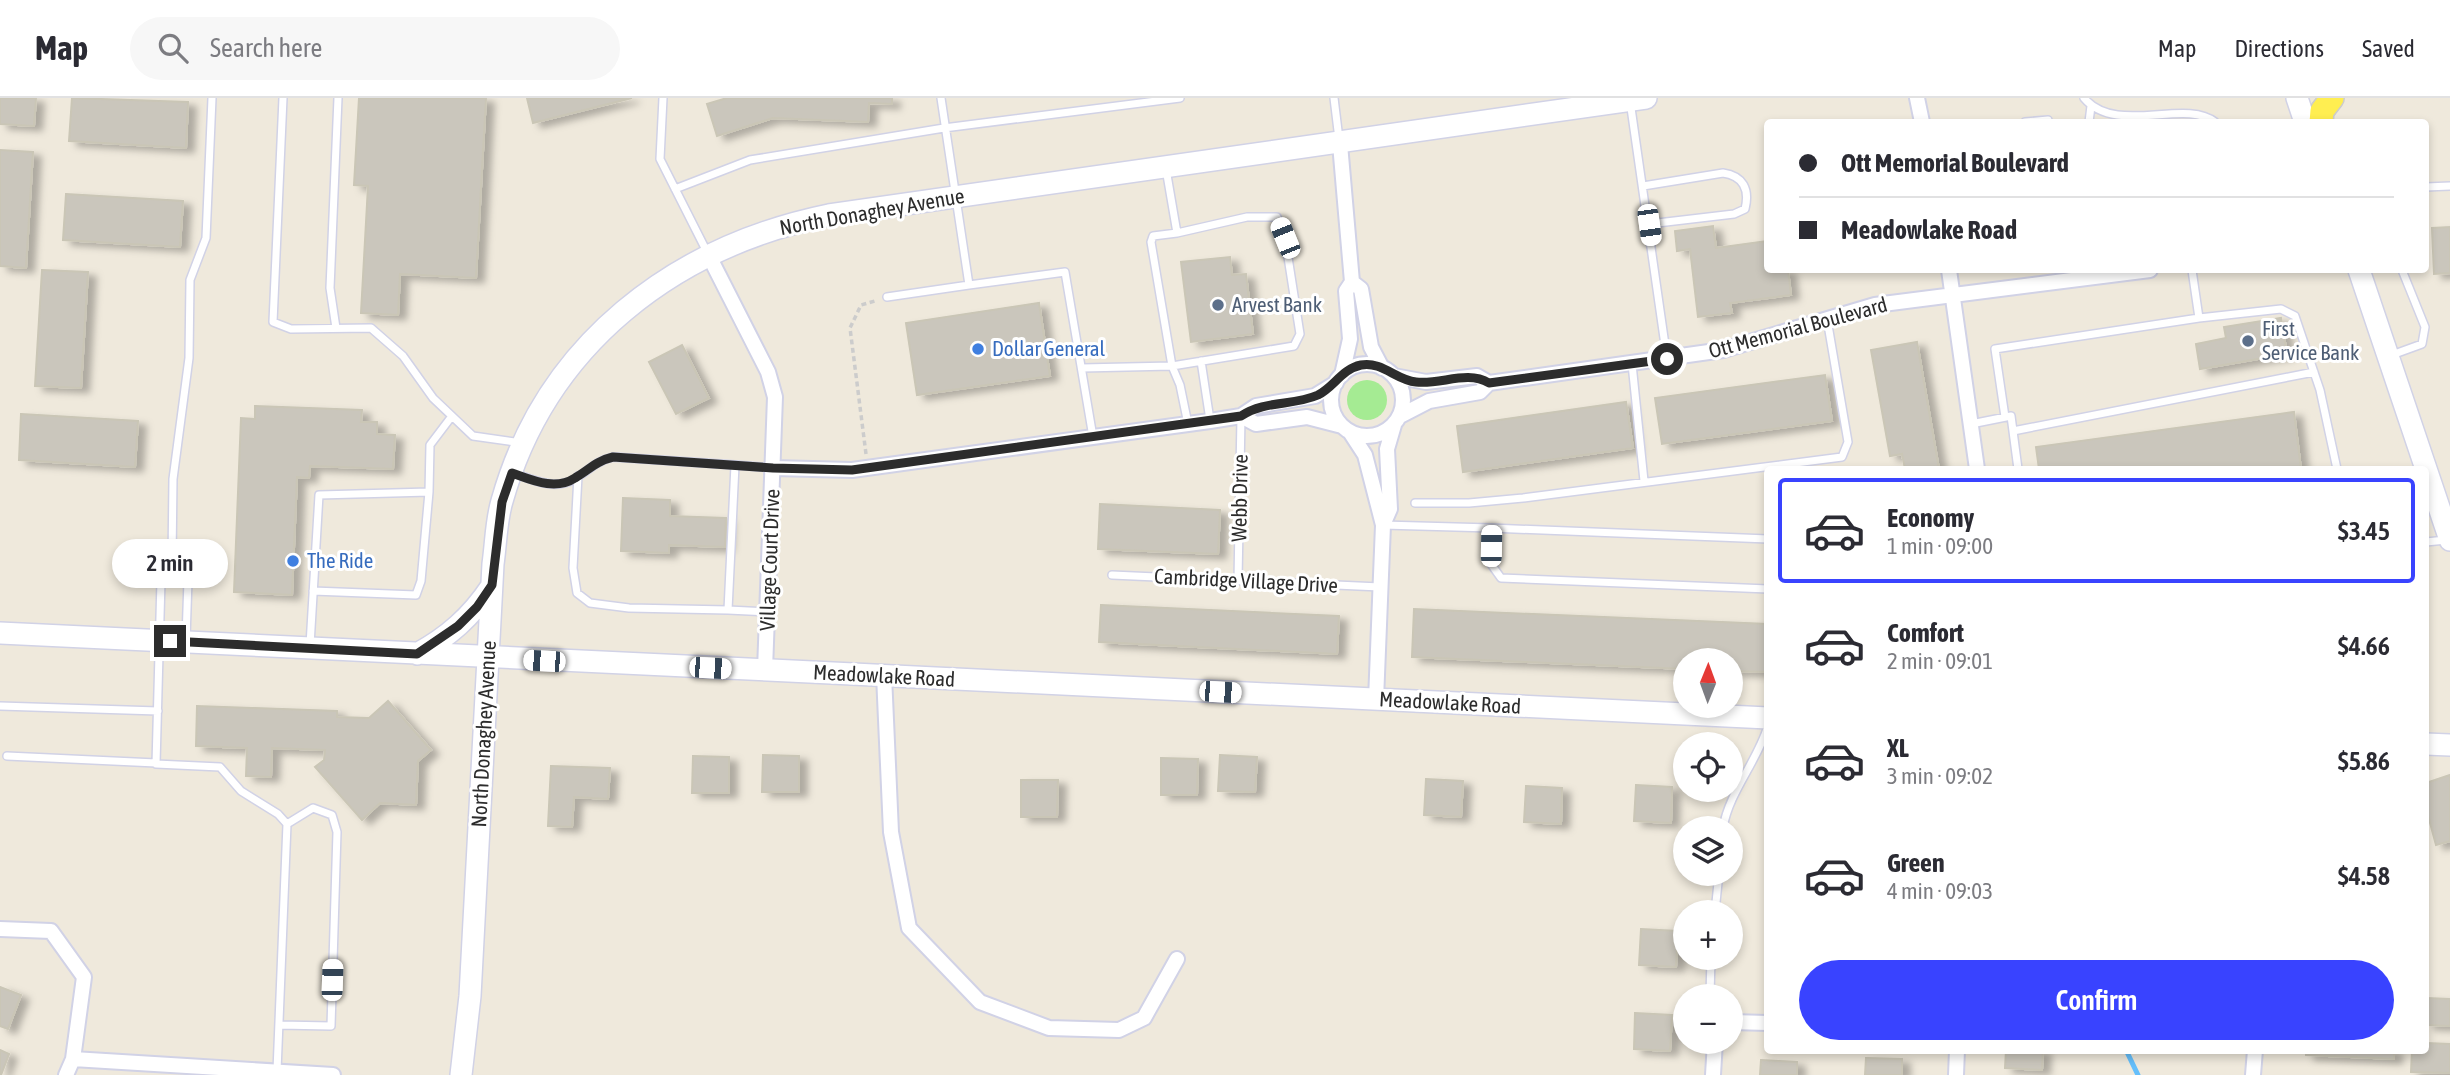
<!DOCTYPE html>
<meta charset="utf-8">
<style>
body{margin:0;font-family:"Asap Condensed",sans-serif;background:#f7f7f7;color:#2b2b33;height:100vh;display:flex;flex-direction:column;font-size:26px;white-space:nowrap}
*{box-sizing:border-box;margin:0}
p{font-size:23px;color:#7c7c81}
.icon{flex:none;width:38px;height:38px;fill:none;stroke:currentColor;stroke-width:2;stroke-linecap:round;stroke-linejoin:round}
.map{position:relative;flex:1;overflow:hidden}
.drawer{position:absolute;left:1764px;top:368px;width:665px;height:588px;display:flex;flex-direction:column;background:#fff;border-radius:7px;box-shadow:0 4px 10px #0003}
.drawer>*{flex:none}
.hud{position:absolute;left:1764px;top:21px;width:665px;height:154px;border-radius:7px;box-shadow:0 4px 10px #0003;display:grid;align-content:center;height:154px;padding:0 35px;background:#fff}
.needle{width:46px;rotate:1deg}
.buttons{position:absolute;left:1673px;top:550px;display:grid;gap:14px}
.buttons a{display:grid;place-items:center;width:70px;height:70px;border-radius:50%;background:#fff;box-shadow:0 4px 10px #0003;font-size:35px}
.end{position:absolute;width:32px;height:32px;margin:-16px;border:9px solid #2c2c2c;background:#fff;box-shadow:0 0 0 4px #fff}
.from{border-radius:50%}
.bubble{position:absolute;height:49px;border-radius:24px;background:#fff;box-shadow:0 4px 10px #0003;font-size:23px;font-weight:600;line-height:49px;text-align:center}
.car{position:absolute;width:21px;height:42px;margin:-21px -10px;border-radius:9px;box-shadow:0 0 5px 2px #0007;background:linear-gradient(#fff 24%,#345 0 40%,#fff 0 76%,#345 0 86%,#fff 0)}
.hud b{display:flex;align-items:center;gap:24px;height:66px;font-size:26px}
.hud b+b{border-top:2px solid #e1e1e2}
.hud i{width:18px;height:18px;background:#2b2b33}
ul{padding:12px 0 0;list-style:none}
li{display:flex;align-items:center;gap:21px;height:105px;margin:0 14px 10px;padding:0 21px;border:4px solid transparent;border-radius:7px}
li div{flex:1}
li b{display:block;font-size:26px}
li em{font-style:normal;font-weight:600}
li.active{border-color:#3943ff}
li>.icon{width:63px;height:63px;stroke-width:1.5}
.primary-button{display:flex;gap:14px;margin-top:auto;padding:14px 35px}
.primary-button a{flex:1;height:80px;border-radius:42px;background:#3943ff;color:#fff;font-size:28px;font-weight:600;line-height:80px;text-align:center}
header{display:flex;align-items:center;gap:42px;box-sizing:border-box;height:98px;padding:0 35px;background:#fff;border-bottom:2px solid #e1e1e2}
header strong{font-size:33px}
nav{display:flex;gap:38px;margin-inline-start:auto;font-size:24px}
.search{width:490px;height:63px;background:#f7f7f7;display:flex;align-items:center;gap:18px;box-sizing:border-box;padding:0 24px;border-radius:38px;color:#7c7c81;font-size:26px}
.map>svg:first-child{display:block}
.green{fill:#a5eb93}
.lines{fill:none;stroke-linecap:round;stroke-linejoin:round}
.stream{stroke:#65bffb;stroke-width:5}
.building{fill:#cac6bc;stroke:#cac6b6;stroke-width:2;filter:url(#shadow)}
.lane-casing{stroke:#d1d2e6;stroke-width:10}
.street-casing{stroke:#d1d2e6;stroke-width:18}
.secondary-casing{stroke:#d1d2e6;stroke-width:24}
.primary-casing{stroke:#ccc;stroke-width:26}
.path{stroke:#ccc;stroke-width:3.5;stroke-dasharray:5 3.5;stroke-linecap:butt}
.lane{stroke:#fff;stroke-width:7}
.street{stroke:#fff;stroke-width:14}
.secondary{stroke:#fff;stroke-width:21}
.primary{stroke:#ffee51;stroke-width:23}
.route{stroke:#2c2c2c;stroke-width:9}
.service-dot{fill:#5c6f8a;stroke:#fff;stroke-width:2.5}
.shop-dot{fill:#3f7fe0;stroke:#fff;stroke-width:2.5}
.labels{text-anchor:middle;stroke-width:6;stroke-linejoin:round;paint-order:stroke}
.street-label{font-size:21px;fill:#2c2c2c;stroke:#fff}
.service-label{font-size:21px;fill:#4e5e75;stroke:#fff;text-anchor:start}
.shop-label{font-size:21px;fill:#366cbe;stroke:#fff;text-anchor:start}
</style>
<header>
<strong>Map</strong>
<div class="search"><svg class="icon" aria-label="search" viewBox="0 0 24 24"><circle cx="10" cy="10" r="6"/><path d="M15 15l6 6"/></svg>Search here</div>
<nav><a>Map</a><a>Directions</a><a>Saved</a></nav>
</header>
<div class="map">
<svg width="2450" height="977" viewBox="0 0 2450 977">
<defs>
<filter id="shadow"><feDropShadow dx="8" dy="4.5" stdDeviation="3.5" flood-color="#0004"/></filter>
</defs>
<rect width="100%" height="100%" fill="#efe9dc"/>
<path class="green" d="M1347 302a20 20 0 1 1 40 0a20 20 0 1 1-40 0Z"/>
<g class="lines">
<path class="stream" d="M2126,952l12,25"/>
</g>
<path class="building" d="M0,0h36l-2,28 -34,-2z
M72,0l116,4 -2,46 -117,-7z
M359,0h127l-10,180 -76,-4 -2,41 -37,-2 7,-127 -14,-1z
M527,0h105l-99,25z
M727,0h165v6l-23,-1 -1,19 -95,-4 -56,18 -10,-32z
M0,52l33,2 -7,116 -26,-2z
M66,96l117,7 -3,46 -117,-7z
M1713,128l3,22 52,-7v29h20l3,25 -61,8 2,10 -34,4 -8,-68 -13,2 -2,-20z
M2450,129v46l-16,1 -2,-46z
M1230,159l2,18 14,-1 7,60 -62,8 -10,-80z
M42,172l46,2 -7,116 -46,-2z
M1039,205l11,73 -133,19 -11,-72z
M2281,220l6,36 -87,15 -4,-25 30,-6 -2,-11z
M1917,244l22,127h-34l-3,-15 -12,2 -19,-106z
M682,247l27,53 -33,16 -27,-52z
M1825,277l7,46 -170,23 -7,-46z
M1626,304l7,46 -170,24 -6,-46z
M255,308l107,4 -1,12h16v12l18,1 -2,34 -83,-3 -1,12 -12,-1 -5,118 -58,-3 7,-174 14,1z
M2294,314l7,57h-262l-3,-22z
M21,316l117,7 -3,46 -116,-7z
M623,400l47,2v16l56,2 -1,29 -56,-2v8l-48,-2z
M1100,406l120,6 -2,44 -120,-5z
M1101,507l238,11 -2,38 -238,-12z
M1414,511l354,15v48l-37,-1v-11h-46v9l-273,-12z
M388,603l43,49 -13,11 -2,44 -36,-2 -18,17 -47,-53 9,-7 1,-10 -53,-2 -1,29 -25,-1 1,-28 -51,-2 1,-40 140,5v6l32,1z
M763,657l36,1v36h-37z
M1220,657l37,2 -2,35 -37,-1z
M693,658l36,1v36h-37z
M1161,660l37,1 -1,36h-36z
M551,668l59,2 -2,31 -34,-2 -2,30 -24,-1z
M2450,677v66l-14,4 -10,-37v-25z
M1426,681l37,2 -2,36 -37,-2z
M1021,682h37l-1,37h-36z
M1636,687l36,2 -1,36 -37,-2z
M1526,688l36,2 -1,36 -37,-2z
M1641,831l37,2 -2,36 -37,-2z
M0,889l21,8 -13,34 -8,-3z
M2426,900l24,1v27l-24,-1z
M1635,915l37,2 -2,36 -36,-2z
M2426,945l24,1v29l-39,-1 1,-22h14z
M0,952l9,4 -8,21h-1z
M2006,952h37l-1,20 -37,-2z
M2306,952h88v9l-88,-4z
M1866,960l36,1v16h-37z
M1761,962l36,2v13h-37z"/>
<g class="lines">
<defs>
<path id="lane" d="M212,0l-6,140 -16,42 -1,78 -16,121 -1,81 -11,20 -5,184 64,3 21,24 37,23 9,10 -10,247
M283,0l-10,224 18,7 80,-1 32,28 30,42 40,38 49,7
M663,0l-3,61 48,95
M941,0l28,187 96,-13 28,165
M1334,0l5,41
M2084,0c32,38 101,0 131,24
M1630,3l37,258
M2025,24l23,-2
M2089,24l2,-16
M1166,71l11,64 -24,3 -2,6 21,124 8,19 8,39
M1643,88l80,-13c20,3 27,16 22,36l-11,5 -85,10
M2426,89l24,-1
M675,91l75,-29 194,-32 236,-30
M2192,172l7,48 82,-9 14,7 25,74 17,79
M887,199l82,-12
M336,230l-6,-40 8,-190
M2389,258l33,-12 3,-17 -23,-57
M1201,263l9,59
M1632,266l12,117
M1082,270l90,-2 122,-20 6,-12 -15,-96 -8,-21h-30l-70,16
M2005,319l-10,-68 204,-31
M1971,326l40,-8 7,53
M2013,333l301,-59
M516,376c19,7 40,16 59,5 14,-9 21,-18 38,-22l122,8
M578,378l-5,92 4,25 13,10 39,5 99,2
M1415,405h54l54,-5 319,-41 6,-15 -21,-123
M1383,427l108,3v36l10,14 267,11
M1491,430l277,11
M2426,444l20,-2
M172,462l16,20 -2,58
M1112,477l268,12
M1238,482l3,-163
M313,493l103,4 5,-14 8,-89
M768,514l-40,-2 7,-145 37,3
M310,547l9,-150 110,-3 1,-47 22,-29
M0,608l158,5
M7,658l149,7
M1723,730c6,-36 34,-66 45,-102
M1715,814l4,-39
M1710,898l1,-39
M279,927l52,1 6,-194 -5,-17 -19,-7 -26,16"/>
<path id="street" d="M1917,0l5,24
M1340,46l12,138 -6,9 4,48 -8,36
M708,156l60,118 7,25 -10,273
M1949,172l28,199
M1352,184l9,7 10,58 11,21
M1331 302a36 36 0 1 1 72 0a36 36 0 1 1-72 0Z
M1394,278l32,6 51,-6 12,7
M1241,318l15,8 51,-7 35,9
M1400,318l29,-15 51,-9 9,-9 234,-33 152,-45 275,-35
M1350,334l15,23 18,70
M773,370l79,2 358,-49 31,-5 15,-10 59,-10 21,-13
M884,577l7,157 18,96 71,74 69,26 70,2 25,-12 33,-59
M1376,602l7,-175 7,-16 -3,-60 7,-24
M0,831l51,2 33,46 -11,82 260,16
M1731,924l37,1
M66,977l7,-16
M1713,977l2,-34
M1956,977l1,-25
M2253,977l2,-25"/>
<path id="secondary" d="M2297,0l8,24
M2359,172l91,270
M0,535l1768,85
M417,556c31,-17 54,-37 74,-67
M2426,646l24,1
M461,977l9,-79 23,-432c3,-21 3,-43 9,-63 44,-157 172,-254 327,-286l817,-117"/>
<path id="primary" d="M2321,24l1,-11 10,-13"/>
</defs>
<use href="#lane" class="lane-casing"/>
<use href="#street" class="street-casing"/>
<use href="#secondary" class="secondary-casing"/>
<use href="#primary" class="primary-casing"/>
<path class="path" d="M866,356l-16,-126 11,-23 14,-4"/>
<use href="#lane" class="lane"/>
<use href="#street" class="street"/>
<use href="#secondary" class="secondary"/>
<use href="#primary" class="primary"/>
</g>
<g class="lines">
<path class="route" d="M170,543l247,13 41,-28 19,-19 15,-22 10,-83 10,-29c20,7 43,18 63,5 14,-8 21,-17 38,-21l160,11 79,2 389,-54c24,-16 52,-10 77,-21 16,-8 24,-26 43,-30 21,-4 35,15 55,17 25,3 51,-12 73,1l178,-24"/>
</g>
<g class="service-dot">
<circle cx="1218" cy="207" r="7"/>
<circle cx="2248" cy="243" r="7"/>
</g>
<g class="shop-dot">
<circle cx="978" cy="251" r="7"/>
<circle cx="293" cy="463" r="7"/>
</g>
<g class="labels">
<g class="street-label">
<text transform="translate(872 114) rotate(-10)" y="7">North Donaghey Avenue</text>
<text transform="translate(1798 230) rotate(-15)" y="7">Ott Memorial Boulevard</text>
<text transform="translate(1240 400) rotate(-89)" y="7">Webb Drive</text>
<text transform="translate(770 462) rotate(-88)" y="7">Village Court Drive</text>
<text transform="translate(1246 483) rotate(3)" y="7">Cambridge Village Drive</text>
<text transform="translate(884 578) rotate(3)" y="7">Meadowlake Road</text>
<text transform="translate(1450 605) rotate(3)" y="7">Meadowlake Road</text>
<text transform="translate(484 636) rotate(-87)" y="7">North Donaghey Avenue</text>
</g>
<g class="service-label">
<text x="1232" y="214">Arvest Bank</text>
<text x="2262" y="238">First<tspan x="2262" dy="24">Service Bank</tspan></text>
</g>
<g class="shop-label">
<text x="992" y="258">Dollar General</text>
<text x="307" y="470">The Ride</text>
</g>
</g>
</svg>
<div class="buttons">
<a><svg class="needle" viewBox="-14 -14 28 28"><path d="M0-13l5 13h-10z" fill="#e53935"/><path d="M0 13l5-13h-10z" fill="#7c7c81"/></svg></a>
<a><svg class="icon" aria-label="locate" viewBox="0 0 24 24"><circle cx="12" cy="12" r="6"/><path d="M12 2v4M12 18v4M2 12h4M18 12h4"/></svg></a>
<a><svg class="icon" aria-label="layers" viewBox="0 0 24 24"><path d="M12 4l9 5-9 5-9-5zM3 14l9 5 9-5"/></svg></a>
<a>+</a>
<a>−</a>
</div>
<i class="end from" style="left:1667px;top:261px"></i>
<i class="end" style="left:170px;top:543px"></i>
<div class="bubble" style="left:112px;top:441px;width:116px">2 min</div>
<i class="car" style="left:1649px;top:127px;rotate:172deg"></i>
<i class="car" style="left:1285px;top:140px;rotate:338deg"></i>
<i class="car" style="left:1491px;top:448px;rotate:1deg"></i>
<i class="car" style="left:544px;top:563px;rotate:273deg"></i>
<i class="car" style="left:710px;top:570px;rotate:93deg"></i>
<i class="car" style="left:1220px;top:594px;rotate:93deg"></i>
<i class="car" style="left:332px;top:882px;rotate:2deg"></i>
<div class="hud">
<b><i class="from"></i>Ott Memorial Boulevard</b>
<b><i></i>Meadowlake Road</b>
</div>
<section class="drawer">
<ul>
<li class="active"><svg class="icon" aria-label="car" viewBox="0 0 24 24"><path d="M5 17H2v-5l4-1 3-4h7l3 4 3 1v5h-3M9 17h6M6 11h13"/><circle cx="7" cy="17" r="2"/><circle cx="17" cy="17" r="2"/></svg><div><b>Economy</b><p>1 min · 09:00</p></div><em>$3.45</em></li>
<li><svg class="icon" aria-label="car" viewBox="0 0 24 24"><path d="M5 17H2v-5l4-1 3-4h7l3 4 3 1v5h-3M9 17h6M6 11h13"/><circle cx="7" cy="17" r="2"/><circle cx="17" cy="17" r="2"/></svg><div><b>Comfort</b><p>2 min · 09:01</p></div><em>$4.66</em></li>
<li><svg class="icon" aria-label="car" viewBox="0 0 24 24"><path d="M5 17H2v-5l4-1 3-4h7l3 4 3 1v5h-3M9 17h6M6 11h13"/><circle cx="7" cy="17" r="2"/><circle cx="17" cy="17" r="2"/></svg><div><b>XL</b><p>3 min · 09:02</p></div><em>$5.86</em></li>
<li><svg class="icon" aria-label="car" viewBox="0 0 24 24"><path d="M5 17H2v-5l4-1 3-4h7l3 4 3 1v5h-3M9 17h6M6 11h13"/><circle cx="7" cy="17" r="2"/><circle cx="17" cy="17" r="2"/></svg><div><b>Green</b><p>4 min · 09:03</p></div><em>$4.58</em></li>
</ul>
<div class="primary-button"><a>Confirm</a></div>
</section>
</div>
